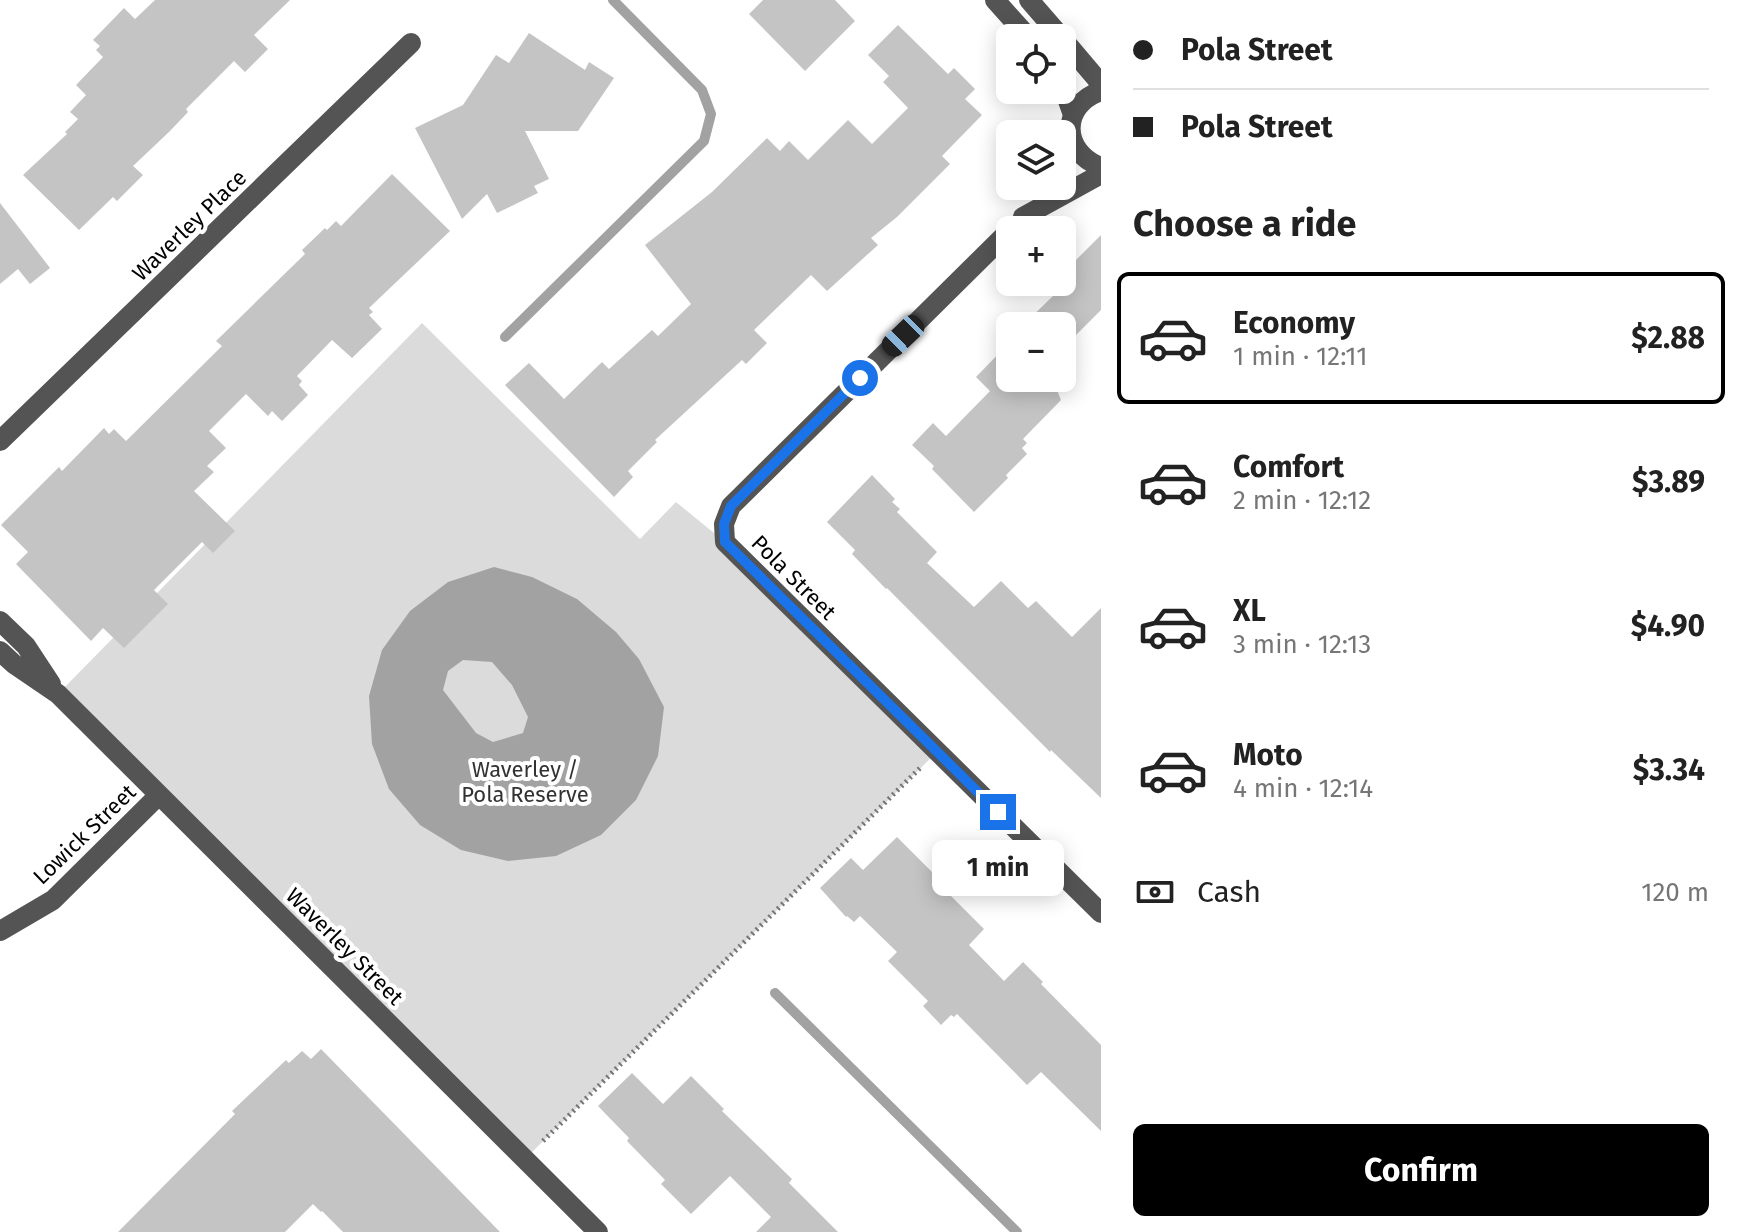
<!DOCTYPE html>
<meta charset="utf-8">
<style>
body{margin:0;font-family:"Fira Sans",sans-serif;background:#f6f6f6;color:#222;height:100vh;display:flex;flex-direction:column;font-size:30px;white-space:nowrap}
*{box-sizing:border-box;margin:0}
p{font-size:26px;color:#767676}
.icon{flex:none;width:44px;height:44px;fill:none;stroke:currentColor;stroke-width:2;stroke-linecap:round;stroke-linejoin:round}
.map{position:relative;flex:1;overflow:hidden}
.drawer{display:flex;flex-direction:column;background:#fff;width:640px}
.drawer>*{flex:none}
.guide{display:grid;align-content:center;height:176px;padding:0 32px;background:#fff}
.buttons{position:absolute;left:996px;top:24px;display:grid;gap:16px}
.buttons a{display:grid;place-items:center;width:80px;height:80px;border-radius:12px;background:#fff;box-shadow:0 4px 20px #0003;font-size:40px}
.end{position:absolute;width:36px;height:36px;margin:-18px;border:10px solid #1a73e8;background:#fff;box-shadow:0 0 0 4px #fff}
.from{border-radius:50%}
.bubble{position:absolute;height:56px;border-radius:12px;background:#fff;box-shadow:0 4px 20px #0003;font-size:26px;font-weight:700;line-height:56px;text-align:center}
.car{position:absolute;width:24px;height:48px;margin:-24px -12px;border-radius:10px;box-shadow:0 0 6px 2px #0007;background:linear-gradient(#222 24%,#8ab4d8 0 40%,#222 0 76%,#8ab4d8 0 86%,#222 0)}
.guide b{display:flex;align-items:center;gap:28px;height:76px;font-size:30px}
.guide b+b{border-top:2px solid #e0e0e0}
.guide i{width:20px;height:20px;background:#222}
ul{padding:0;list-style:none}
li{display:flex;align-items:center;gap:24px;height:132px;margin:0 16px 12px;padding:0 16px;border:4px solid transparent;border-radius:12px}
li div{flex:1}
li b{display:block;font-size:30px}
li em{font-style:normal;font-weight:700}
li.selected{border-color:#000}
li>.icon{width:72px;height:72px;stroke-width:1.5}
h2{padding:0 32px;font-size:36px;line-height:96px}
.pay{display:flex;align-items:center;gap:20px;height:88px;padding:0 32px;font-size:30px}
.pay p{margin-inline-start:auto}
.action{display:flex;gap:16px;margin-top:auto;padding:16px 32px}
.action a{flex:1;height:92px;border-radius:12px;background:#000;color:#fff;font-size:32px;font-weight:700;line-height:92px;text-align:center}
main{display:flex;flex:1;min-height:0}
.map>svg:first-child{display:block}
.green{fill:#dbdbdb}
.water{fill:#a2a2a2;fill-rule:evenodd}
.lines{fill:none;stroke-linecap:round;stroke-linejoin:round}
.stream{stroke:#a2a2a2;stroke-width:10}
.building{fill:#c4c4c4}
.path{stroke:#767676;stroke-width:5;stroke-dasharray:2 4;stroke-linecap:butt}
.minor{stroke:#545454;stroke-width:20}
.route{stroke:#1a73e8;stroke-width:10}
.labels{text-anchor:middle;stroke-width:8;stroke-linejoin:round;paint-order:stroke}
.street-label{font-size:22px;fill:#000;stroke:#fff}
.park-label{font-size:22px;fill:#323232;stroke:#fff}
</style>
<main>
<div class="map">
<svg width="1101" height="1232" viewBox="0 0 1101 1232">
<rect width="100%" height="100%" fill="#fff"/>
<path class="green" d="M422,323l218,216 36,-37 49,40 212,210 -412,407 -467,-465z"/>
<path class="water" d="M494,567l38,10 45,22 39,33 23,27 25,48 -6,49 -22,44 -35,35 -45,21 -48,5 -47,-11 -41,-25 -31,-36 -17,-45 -3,-48 13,-46 28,-39 38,-29zM463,660l29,2 20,23 16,32 -5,16 -30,9 -17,-9 -33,-43 5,-19z"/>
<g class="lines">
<path class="stream" d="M505,337l199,-196 7,-27 -9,-24 -89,-90
M775,993l242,239"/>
</g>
<path class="building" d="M155,0h135l-36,35 14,14 -23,23 -11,-11 -48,48 2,3 -18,19 -37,35 10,9 -26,26 -4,-4 -34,33 -56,-55 44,-41 -2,-2 13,-13 -8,-7 16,-17 -10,-10 27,-28 -7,-7 4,-4 -7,-6 31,-32 11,11z
M763,0h72l20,21 -50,50 -56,-57z
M898,25l50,49 6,-6 21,21 -10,10 17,16 -40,41 8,8 -53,53 -26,21 7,7 -51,46 -16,-16 -57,55 13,13 -21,21 -4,-4 -87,80 2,2 -29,29 5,6 -19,20 -109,-112 24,-22 35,36 38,-37 7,7 43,-39 6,6 33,-32 -46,-59 67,-53 55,-54 13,13 9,-10 19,19 40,-40 24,24 36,-36 -25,-26 6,-6 -21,-21z
M529,33l56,37 4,-8 25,16 -36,53h-53l24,48 -15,7 4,7 -41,20 -10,-19 -25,25 -47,-91 48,-23 33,-50 13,8z
M392,174l58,57 -81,77 4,4 -4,3 13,14 -30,29 -20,-18 -35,36 5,5 -3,4 9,10 -26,26 -10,-10 -4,5 -22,-22 -37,37 17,17 -19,18 7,6 -20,19 41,40 -22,22 -11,-11 -48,48 14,14 -44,44 -21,-20 -12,13 -75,-77 12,-12 -27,-27 58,-58 3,4 42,-43 5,6 5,-5 12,12 96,-95 -6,-5 89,-87 -3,-4 23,-22 2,2 9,-9 5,5z
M0,203l50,65 -20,16 -12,-15 -18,15z
M1101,235v75l-39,39v-23h-40l31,-30 -6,-7 7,-7h8v-8z
M1010,342v36h42l9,22 -38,39 4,4 -5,5 5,6 -21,21 2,3 -34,34 -42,-43 2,-3 -22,-21 21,-22 13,13 44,-45 -14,-14z
M872,475l23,24 -3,3 8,7 -3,3 40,40 -10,11 47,44 27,-26 27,27 8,-7 36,36 29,-29v190l-50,-48 -1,2 -163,-164 -1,1 -34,-35 3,-4 -28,-28z
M897,837l49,49 -2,3 40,40 -15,16 35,36 19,-19 20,20 -2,2 60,61v86l-60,-59 -14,13 -70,-71 -3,3 -3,-2 -10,10 -18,-19 5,-5 -40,-40 9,-9 -37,-36 -6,6 -7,-6 -1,1 -26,-29 31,-30 12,12z
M321,1049l179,183h-157l-21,-21 -1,1 -8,-8 -28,28h-167l117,-118 -3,-3 54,-51 3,3 13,-12 9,8z
M632,1073l31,31 28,-28 33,33 -2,2 70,68 -3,4 49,49h-82l15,-15 -41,-41 -39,38 -30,-30 4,-4 -38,-39 2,-3 -31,-32z"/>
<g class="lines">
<path class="path" d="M543,1141l377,-373"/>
<path class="minor" d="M995,0l34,38
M1029,0l33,38
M1062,38l39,46
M1062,84l11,31
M1101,91c-41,14 -40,61 0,76
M1023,217l78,-43
M1010,230l-279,276 -7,18 1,18 376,371
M0,441l411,-398
M0,621l26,25 25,38
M0,651l14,13 44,30 540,538
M0,931l53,-31 106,-105"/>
</g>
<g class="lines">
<path class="route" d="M860,378l-129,128 -7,18 1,18 273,270"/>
</g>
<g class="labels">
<g class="street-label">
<text transform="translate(189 225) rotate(-44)" y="8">Waverley Place</text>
<text transform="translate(794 577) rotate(45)" y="8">Pola Street</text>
<text transform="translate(84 834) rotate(-44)" y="8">Lowick Street</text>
<text transform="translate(345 946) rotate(45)" y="8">Waverley Street</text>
</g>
<g class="park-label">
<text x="525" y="777">Waverley /<tspan x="525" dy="25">Pola Reserve</tspan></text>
</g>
</g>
</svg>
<div class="buttons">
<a><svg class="icon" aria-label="locate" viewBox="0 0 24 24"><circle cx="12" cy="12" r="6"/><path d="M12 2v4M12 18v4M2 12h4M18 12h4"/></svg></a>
<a><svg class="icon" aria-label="layers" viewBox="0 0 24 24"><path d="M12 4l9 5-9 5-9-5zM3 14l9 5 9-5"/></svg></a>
<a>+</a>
<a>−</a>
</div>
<i class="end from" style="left:860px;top:378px"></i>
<i class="end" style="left:998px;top:812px"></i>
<div class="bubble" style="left:932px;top:840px;width:132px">1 min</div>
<i class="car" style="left:903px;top:336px;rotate:226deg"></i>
</div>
<section class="drawer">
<div class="guide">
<b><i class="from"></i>Pola Street</b>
<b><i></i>Pola Street</b>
</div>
<h2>Choose a ride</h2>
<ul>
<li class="selected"><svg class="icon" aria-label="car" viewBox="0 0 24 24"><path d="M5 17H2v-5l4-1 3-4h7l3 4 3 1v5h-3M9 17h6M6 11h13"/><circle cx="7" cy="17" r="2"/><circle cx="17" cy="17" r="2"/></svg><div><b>Economy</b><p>1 min · 12:11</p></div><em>$2.88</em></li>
<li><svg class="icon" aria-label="car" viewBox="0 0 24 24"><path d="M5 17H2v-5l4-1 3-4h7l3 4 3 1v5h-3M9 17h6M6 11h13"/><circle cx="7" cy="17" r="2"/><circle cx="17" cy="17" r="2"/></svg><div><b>Comfort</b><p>2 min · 12:12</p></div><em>$3.89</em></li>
<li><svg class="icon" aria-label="car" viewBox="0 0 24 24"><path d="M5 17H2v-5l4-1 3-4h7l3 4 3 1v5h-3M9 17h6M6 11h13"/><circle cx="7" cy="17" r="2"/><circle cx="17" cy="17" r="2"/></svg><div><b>XL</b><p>3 min · 12:13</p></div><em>$4.90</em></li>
<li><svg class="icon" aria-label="car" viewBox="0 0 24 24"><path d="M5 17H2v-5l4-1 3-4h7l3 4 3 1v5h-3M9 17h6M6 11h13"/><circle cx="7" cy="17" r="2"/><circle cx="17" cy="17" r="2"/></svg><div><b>Moto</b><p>4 min · 12:14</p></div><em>$3.34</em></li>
</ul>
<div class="pay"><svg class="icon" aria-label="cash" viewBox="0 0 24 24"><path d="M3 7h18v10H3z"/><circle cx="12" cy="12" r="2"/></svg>Cash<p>120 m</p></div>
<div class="action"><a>Confirm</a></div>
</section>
</main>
